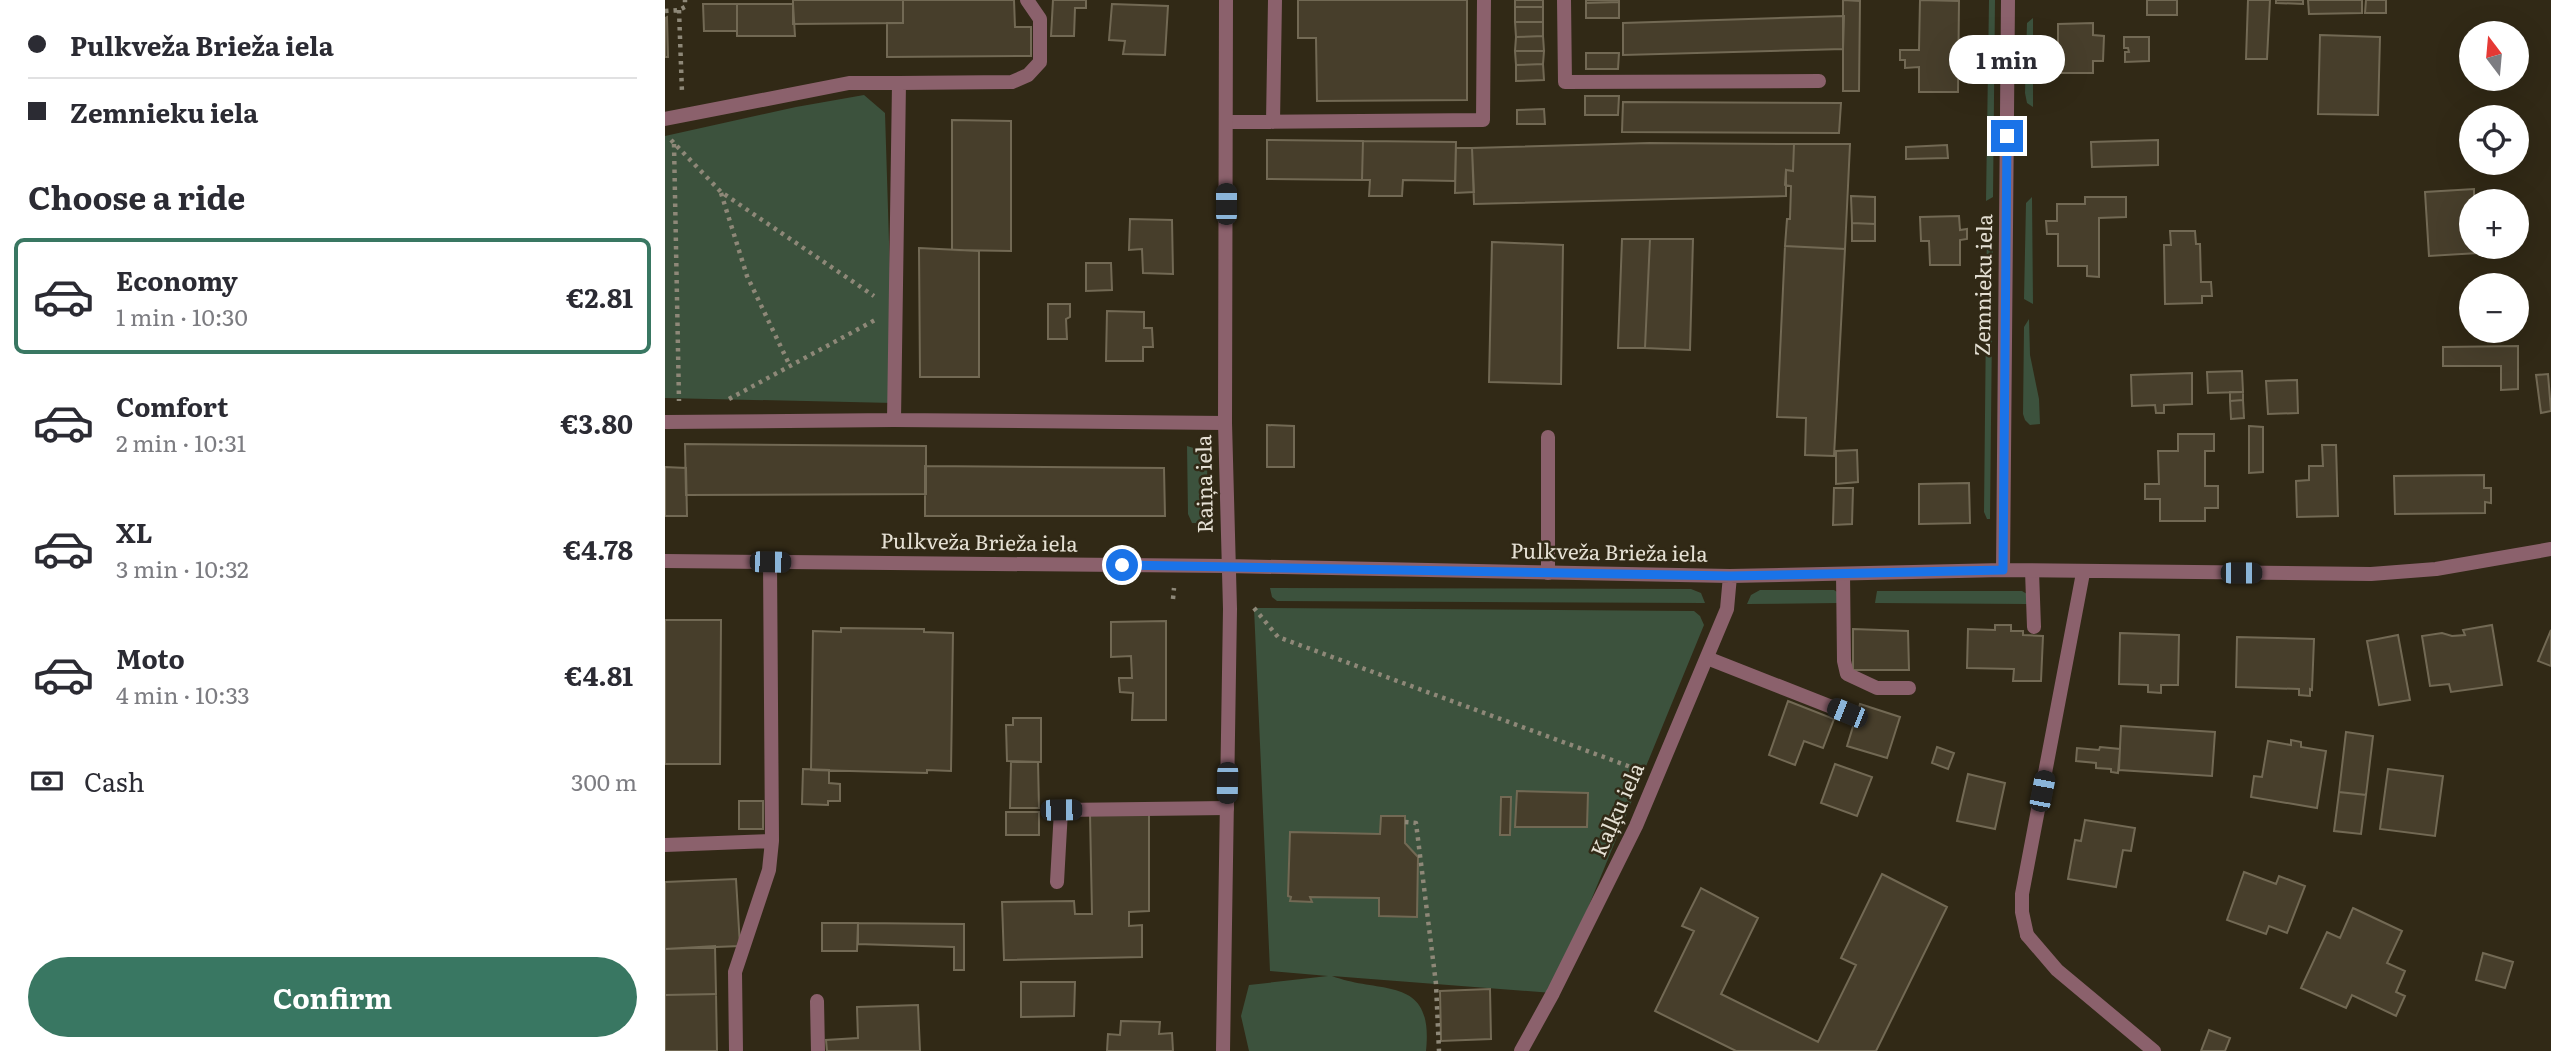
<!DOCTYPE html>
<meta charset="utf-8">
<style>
body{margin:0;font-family:Literata,serif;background:#f7f7f7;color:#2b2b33;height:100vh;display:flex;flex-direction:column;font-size:26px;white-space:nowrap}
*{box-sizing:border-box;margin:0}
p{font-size:23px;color:#7c7c81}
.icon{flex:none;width:38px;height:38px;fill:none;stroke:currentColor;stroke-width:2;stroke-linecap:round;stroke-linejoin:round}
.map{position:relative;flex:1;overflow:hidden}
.sheet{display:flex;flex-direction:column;background:#fff;width:665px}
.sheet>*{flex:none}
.hud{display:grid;align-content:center;height:154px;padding:0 28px;background:#fff}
.needle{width:46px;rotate:344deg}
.tools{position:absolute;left:1794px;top:21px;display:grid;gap:14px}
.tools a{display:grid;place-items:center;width:70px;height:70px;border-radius:50%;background:#fff;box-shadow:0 7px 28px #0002;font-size:35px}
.end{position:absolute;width:32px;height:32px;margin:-16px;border:9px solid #1a73e8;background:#fff;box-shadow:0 0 0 4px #fff}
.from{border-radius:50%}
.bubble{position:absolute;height:49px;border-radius:24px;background:#fff;box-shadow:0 7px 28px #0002;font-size:23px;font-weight:700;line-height:49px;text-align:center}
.car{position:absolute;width:21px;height:42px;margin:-21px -10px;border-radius:9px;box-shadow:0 0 5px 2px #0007;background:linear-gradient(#222 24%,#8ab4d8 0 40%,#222 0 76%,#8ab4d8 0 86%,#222 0)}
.hud b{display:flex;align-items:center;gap:24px;height:66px;font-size:26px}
.hud b+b{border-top:2px solid #e1e1e2}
.hud i{width:18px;height:18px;background:#2b2b33}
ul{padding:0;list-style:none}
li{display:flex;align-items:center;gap:21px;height:116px;margin:0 14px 10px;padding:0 14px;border:4px solid transparent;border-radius:10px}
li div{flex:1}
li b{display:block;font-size:26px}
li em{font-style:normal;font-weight:700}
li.selected{border-color:#397762}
li>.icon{width:63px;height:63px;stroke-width:1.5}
h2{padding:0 28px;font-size:32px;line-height:84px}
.pay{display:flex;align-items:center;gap:18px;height:77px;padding:0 28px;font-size:26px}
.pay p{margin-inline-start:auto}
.action{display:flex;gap:14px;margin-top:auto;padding:14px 28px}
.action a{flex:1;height:80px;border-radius:42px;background:#397762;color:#fff;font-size:28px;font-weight:700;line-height:80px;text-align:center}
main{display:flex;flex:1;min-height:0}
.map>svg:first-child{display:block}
.green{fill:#3c523d}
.building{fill:#473e2b;stroke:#726954;stroke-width:2}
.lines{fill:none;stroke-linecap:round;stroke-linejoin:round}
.path{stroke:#8e8878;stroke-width:4.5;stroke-dasharray:3.5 5;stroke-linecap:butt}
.service{stroke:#8b616c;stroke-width:14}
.minor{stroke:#8b616c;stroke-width:14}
.route{stroke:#1a73e8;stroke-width:9}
.labels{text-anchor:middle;stroke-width:5;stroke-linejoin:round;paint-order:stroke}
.street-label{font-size:21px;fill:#e5e0d4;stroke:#312916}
</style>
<main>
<section class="sheet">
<div class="hud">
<b><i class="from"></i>Pulkveža Brieža iela</b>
<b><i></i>Zemnieku iela</b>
</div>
<h2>Choose a ride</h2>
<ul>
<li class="selected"><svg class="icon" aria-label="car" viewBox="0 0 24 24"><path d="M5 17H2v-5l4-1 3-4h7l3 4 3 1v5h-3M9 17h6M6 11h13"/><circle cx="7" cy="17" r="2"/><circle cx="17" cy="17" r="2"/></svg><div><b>Economy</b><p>1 min · 10:30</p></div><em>€2.81</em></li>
<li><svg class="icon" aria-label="car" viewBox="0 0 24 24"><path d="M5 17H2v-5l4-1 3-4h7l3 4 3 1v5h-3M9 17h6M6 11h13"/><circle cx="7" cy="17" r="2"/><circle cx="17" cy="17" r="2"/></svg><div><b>Comfort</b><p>2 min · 10:31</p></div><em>€3.80</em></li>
<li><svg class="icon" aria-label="car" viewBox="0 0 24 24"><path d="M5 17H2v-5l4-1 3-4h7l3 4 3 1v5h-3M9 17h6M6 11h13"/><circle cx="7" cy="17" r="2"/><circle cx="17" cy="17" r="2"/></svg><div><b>XL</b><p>3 min · 10:32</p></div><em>€4.78</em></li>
<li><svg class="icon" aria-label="car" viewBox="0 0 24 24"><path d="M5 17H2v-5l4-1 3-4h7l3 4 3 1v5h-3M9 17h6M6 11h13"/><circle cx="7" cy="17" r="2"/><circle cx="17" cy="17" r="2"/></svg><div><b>Moto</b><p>4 min · 10:33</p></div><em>€4.81</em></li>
</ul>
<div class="pay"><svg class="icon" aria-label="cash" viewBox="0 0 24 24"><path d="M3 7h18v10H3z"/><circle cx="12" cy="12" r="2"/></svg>Cash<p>300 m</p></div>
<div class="action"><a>Confirm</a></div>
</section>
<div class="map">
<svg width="1886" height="1051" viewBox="0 0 1886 1051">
<rect width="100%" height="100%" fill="#312916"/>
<path class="green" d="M1324,0h6l-2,197 -7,4z
M1368,18v89l-6,-4 -2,-10 2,-70z
M199,95l21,18 9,290 -229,-5v-262l131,-29z
M1367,197l1,107 -9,-5 2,-96z
M1322,221l6,10 -3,288h-3l-3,-7z
M1364,319l1,36 9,44 1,25 -10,1 -5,-5 -2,-6 1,-87z
M522,446l13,4 7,11 1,62h-16l-4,-9z
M605,588l421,1 10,4 4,10 -428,-2 -5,-4z
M1095,590h74l3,2 1,11 -91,1 4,-9z
M1212,591h145l5,3v10l-152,-1z
M589,608l440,3 6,5 4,9 -151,368 -221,-17c50,19 102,-2 94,75h-177l-8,-35 8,-31 79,-9 -58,-5z"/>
<path class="building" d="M128,0h110v23l-110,1z
M238,0h111l1,27h16v29l-144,1v-34h16z
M388,0h33v8h-11l-1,28h-23z
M633,0h169v100l-150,1 -1,-63h-18z
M850,0h28v7h-28z
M921,0h33v2l-33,1z
M1178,0l17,1 -1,90h-16z
M1255,0l39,1 -1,91h-39v-25l-14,1v-8h-5v-10h19z
M1482,0h30v15h-30z
M1583,0h22l-3,59h-21z
M1611,0h27v4l-27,-1z
M1643,0h54v13l-53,1z
M1701,0h20v13h-21z
M954,2v16h-33v-15z
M38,4h34v27h-33z
M72,4h56l2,32h-58z
M447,4l56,2 -3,49 -42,-1 2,-13 -16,-1z
M850,7h28v15h-28z
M1179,16l-1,33 -220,6v-32z
M2,17l1,40h-3v-39z
M850,22h28v14l-27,1z
M1428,23v12l11,1 -1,25h-10v12h-35v-49z
M1655,35l60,2 -2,78 -60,-1z
M878,36l1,15h-29l1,-14z
M1459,37h25v24l-24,1v-10h4l-1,-4h-4z
M850,51h29l-1,13 -27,1z
M921,53h33l-1,16h-32z
M878,64l1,16 -28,1v-16z
M920,96h34l-1,19h-33z
M958,102l218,1 -2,30 -217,-1z
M879,109l1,15h-28v-14z
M287,120l59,1v130l-59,-1z
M602,140l96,1 -1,39 -95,-1z
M1493,140v25l-66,2 -1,-25z
M698,141l93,1 -1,39 -52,-1 -1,16h-33l1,-16h-8z
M984,143l145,1 -1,27 -7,-1v26l-312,8 -2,-56z
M1129,144h56l-5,105 -60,-3 2,-27h3l1,-33 -6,-1 1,-15 7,1z
M1282,145l1,13 -42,1v-12z
M791,148h16l2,44 -19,1z
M1809,189v12h-3v46h6l1,6 -49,3 -4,-64z
M1186,196l24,1v27l-23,-1z
M1420,197h41v20l-27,1v59l-12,-1v-10h-29v-32h-11l-1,-13h11v-17h28z
M1294,216l1,14 7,-1v10l-7,1v25h-30l-1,-24h-8l-1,-24z
M465,219l42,1 1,54 -30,-1 -1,-24 -13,1z
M1187,223l23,1v17h-23z
M1505,231h25l1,13h4l1,38h10l1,14h-10v7l-37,1 -1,-59h7z
M957,239h28l-5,109h-27z
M985,239h43l-3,111 -45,-2z
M827,242l71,3 -2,139 -72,-2z
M1120,246l60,3 -11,207 -29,-1 1,-37 -29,-1z
M254,248l60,3v126h-59z
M421,263h25l1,27 -26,1z
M383,304h22v13l-4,2 1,20h-19z
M442,311l37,1v16h8l1,19h-10v14h-37z
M1853,346v43l-17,1v-24h-58v-19z
M1577,371l1,21 -35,1 -1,-21z
M1527,373v31l-28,1v8h-8l-1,-8 -23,1 -1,-31z
M1883,374l3,37 -10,2 -5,-38z
M1632,380l1,33 -30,1 -2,-33z
M1565,392h13v8l-13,1z
M1578,400l1,18 -13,1 -1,-18z
M602,425l27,1v41h-27z
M1584,426l14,1v45l-14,1z
M1513,434h36v17h-9v35h13v22h-13v13h-45v-22h-15v-15h14l-1,-33h20z
M20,444l241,2v48l-240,1z
M1657,445h14l2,71 -41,1 -1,-36 13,-1v-14h14z
M1192,450l1,32 -22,2v-33z
M260,466l239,2 1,48h-240z
M0,467l21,1 1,48h-22z
M1819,475v13h7v15l-6,-1v11l-90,1 -1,-38z
M1304,483l1,40 -51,1v-40z
M1169,488h19l-1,36 -19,1z
M0,620h56l-1,144h-55z
M501,621v99h-34l1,-27 -13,-1 -1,-11v-3h13l-1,-22 -20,1v-35z
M1330,625h16v6h12v4l20,1 -2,45h-28l1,-12 -47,-1 1,-39 27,1z
M1827,625l10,60 -51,7 -2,-8 -19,2 -8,-50 20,-3 10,3 13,-1 -2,-5z
M176,628l83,1v3l29,1 -2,138 -24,-1v3l-116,-3 2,-139 28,1z
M1188,629l55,2 1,39h-56z
M1886,630v36l-13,-5z
M1455,633l59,2 -1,50h-17v8l-13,-1v-7l-29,-1z
M1733,635l12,65 -31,5 -12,-64z
M1572,637l77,2 -2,51 -2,-1v7l-11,-1v-6l-63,-2z
M1123,701l46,18 -11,29 -19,-7 -9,24 -26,-10z
M1195,704l40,13 -13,41 -40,-12z
M348,718h28v44l-34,-1 -1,-36h7z
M1456,726l94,6 -3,44 -93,-6z
M1681,732l27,4 -7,59 -27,-3z
M1626,740l10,2v5l25,4 -9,57 -66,-11 3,-21 8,1 6,-36 23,4z
M1272,747l17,6 -6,16 -16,-6z
M1435,747l20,2 -2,24 -7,-1v-3l-15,-1v-5l-20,-2 1,-13 22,2z
M346,762h27l1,46h-29z
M1170,764l37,13 -15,39 -36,-13z
M138,769l26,1v13l11,1v17h-12v4l-26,-1z
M1723,769l55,7 -8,60 -55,-7z
M1303,774l37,9 -10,46 -38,-8z
M852,791l71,2 -1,34h-72z
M1674,792l27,3 -5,39 -27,-3z
M836,797h10l-1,38h-10z
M74,801h24v28h-24z
M341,812h33v23h-33z
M425,814h59v97l-20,1v14l13,-1v32l-138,3 -2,-58 72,-1 1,13h17z
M716,816h24v27l13,14 -1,60 -38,-1v-18l-69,-1 2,5 -22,-1 1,-4 -3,-1 2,-64 90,2z
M1420,820l50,8 -4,23 -8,-1 -7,37 -48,-8 7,-39 6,1z
M1579,872l32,12 3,-8 26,10 -18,47 -18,-7 -3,8 -39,-14z
M1217,874l65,33 -71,144h-140l-81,-40 39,-80 -12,-5 19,-38 57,30 -37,76 97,48 38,-77 -15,-7z
M71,879l4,67 -75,3v-67z
M1688,908l49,23 -15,32 18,8 -9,21 9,4 -9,20 -44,-21 -6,13 -45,-20 26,-56 13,6z
M157,923h36l-1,28h-35z
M193,923l106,1v46h-10v-23l-96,-3z
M50,946l1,48 -51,1v-46z
M1818,953l30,9 -8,26 -29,-8z
M356,982h54l-1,34 -53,1z
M825,989l1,50 -50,2 -1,-50z
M51,994l1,57h-52v-56z
M253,1005l2,46h-93l-1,-11 32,-2 -1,-31z
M456,1021l39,1 -1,12 13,-1 1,18h-66l1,-17 12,1z
M1544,1030l21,8 -5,13h-24z"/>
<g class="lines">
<path class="path" d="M14,10l3,83
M0,11l14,-1 6,-3v-7
M6,140l50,52 153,104
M9,144l5,257
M56,193l26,83 43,90
M64,399l146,-79
M508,599l1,-11
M589,608l24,29 361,133
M740,822l11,1 20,161 3,67"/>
<path class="service" d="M899,0l1,82 254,-1
M234,83l113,-1 16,-7 12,-13v-43l-13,-19
M0,119l184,-36h50l-5,337
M562,122l256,-2 1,-120
M608,122l2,-122
M0,422l229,-2 331,3
M1367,571l2,56
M883,573v-136
M1178,574l1,87 3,13 30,14h32
M1042,658l140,55
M0,845l107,-4
M392,882l4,-72 166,-2
M1362,935l30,35 97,81
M152,1001l1,50
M71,1051l-1,-79 34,-102 3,-29 -2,-279"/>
<path class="minor" d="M0,561l563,5 502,10 273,-6 368,4 65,-5 115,-20
M1338,570l5,-570
M1362,935l-5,-23v-18l61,-321
M558,1051l7,-442 -5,-186 1,-423
M856,1051l32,-58 83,-167 91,-217 3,-33"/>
</g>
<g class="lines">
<path class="route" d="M457,565l608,11 273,-6 4,-434"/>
</g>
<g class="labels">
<g class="street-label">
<text transform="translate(1319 285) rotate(-89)" y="7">Zemnieku iela</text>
<text transform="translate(540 484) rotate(-91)" y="7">Raiņa iela</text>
<text transform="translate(314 543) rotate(1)" y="7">Pulkveža Brieža iela</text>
<text transform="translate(944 553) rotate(1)" y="7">Pulkveža Brieža iela</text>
<text transform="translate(953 810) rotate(-66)" y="7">Kaļķu iela</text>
</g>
</g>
</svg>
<div class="tools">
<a><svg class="needle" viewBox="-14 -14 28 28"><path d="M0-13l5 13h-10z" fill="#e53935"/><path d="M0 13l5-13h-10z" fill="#7c7c81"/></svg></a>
<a><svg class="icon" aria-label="locate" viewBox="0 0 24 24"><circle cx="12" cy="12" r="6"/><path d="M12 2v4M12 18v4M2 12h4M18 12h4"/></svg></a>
<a>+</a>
<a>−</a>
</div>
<i class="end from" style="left:457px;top:565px"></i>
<i class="end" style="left:1342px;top:136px"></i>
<div class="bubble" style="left:1284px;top:35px;width:116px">1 min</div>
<i class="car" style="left:561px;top:204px;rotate:0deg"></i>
<i class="car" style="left:105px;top:562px;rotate:91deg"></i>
<i class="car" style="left:1576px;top:573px;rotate:90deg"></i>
<i class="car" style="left:1182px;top:713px;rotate:292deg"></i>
<i class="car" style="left:562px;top:783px;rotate:181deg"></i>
<i class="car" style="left:1377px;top:791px;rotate:11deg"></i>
<i class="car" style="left:396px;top:810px;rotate:89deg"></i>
</div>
</main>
